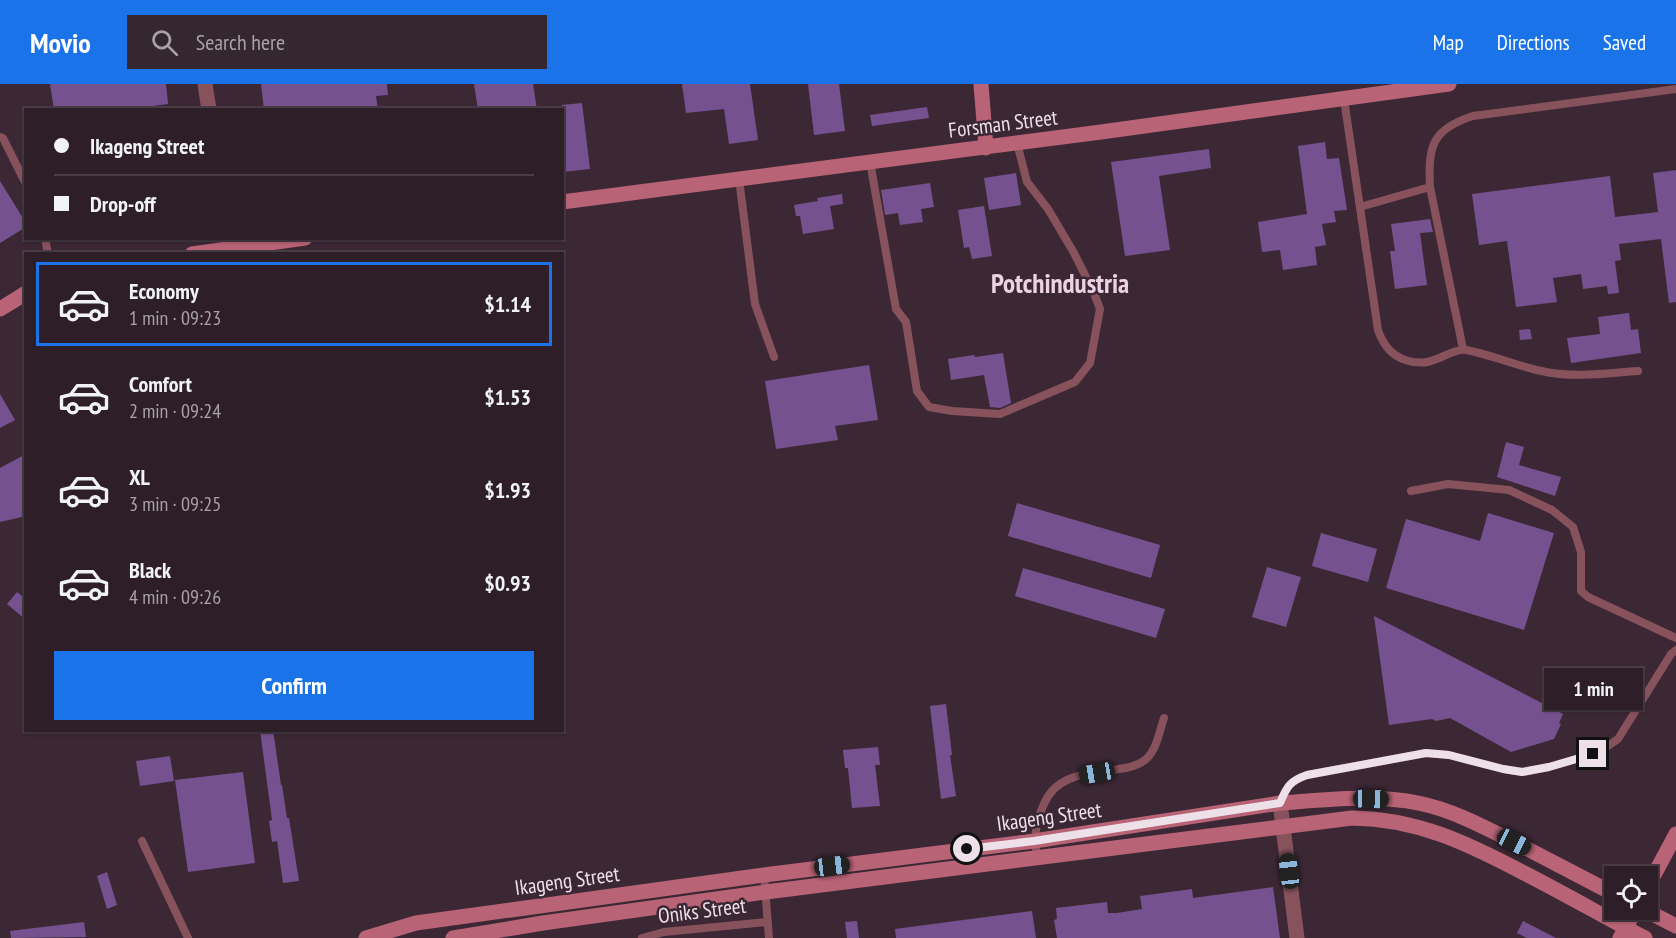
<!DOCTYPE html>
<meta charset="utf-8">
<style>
body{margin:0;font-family:"PT Sans Narrow",sans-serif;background:#352730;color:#f1f3f6;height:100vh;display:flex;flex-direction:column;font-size:22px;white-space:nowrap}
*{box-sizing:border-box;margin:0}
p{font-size:20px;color:#a7a2a8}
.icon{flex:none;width:33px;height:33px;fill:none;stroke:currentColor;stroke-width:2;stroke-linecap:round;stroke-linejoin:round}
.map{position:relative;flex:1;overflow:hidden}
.side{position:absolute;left:24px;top:168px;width:540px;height:480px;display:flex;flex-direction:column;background:#2d1e28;border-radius:0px;box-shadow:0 2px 4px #0004,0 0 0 2px #483c45}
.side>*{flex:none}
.top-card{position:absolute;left:24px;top:24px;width:540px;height:132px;border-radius:0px;box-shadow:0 2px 4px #0004,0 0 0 2px #483c45;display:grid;align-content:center;height:132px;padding:0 30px;background:#2d1e28}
.fabs{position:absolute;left:1604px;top:782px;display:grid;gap:12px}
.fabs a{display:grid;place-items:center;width:54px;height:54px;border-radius:0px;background:#2d1e28;box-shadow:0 2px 4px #0004,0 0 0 2px #483c45;font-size:30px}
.end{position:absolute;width:27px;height:27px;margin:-14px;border:8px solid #eee0e9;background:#111;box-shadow:0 0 0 3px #111}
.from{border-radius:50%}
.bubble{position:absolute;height:42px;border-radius:0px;background:#2d1e28;box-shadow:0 2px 4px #0004,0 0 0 2px #483c45;font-size:20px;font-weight:800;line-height:42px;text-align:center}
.car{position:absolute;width:18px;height:36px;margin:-18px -9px;border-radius:8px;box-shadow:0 0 4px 2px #0007;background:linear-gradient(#222 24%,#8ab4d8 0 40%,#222 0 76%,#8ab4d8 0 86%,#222 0)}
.top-card b{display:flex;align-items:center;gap:21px;height:57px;font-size:22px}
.top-card b+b{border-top:2px solid #483c45}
.top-card i{width:15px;height:15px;background:#f1f3f6}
ul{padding:10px 0 0;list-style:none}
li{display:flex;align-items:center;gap:18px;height:84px;margin:0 12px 9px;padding:0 18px;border:3px solid transparent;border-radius:0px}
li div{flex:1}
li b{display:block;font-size:22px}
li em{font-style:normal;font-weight:800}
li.selected{border-color:#1a73e8}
li>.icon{width:54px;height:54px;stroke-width:1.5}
.primary-button{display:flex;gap:12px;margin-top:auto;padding:12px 30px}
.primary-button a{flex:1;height:69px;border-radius:0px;background:#1a73e8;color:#fff;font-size:24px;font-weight:800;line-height:69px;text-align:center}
header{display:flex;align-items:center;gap:36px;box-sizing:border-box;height:84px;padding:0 30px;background:#1a73e8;color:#fff}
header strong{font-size:28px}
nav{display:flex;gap:33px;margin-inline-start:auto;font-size:21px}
.search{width:420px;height:54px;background:#352730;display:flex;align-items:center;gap:15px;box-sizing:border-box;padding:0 21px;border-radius:0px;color:#a7a2a8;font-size:22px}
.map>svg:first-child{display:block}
.building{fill:#76518f}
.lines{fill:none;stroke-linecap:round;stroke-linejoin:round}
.lane{stroke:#88525d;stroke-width:8}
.street{stroke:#88525d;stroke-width:15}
.secondary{stroke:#b96376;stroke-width:15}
.route{stroke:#eee0e9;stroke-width:8}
.labels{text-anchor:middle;stroke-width:5;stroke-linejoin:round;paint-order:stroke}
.street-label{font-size:21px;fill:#eee0e9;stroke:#3c2835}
.district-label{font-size:27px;font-weight:bold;fill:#edd2e3;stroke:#3c2835}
</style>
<header>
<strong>Movio</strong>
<div class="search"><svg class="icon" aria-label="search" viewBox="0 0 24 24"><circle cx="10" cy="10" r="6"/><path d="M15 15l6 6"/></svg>Search here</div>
<nav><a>Map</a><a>Directions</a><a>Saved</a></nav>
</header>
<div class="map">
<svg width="1676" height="854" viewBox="0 0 1676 854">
<rect width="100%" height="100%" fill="#3c2835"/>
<path class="building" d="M50,0h116l2,20 -44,6h-70z
M261,0h126l1,11 -12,1 2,14h-114z
M474,0h59l4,26h-59z
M682,0h68l8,56 -29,4 -5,-35 -38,4z
M808,0h31l6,47 -31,4z
M582,19l8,66 -28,3v-67z
M927,23l2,11 -57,8 -2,-11z
M1325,58l2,17 12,-1 8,52 -13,1 2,11 -14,2 4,21 -11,2 2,18 -34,5 -3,-20 -18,2 -4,-30 49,-8 -9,-68z
M1209,65l2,19 -52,8 11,74 -45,6 -14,-94z
M1676,86v132l-7,1 -8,-64 -42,5 2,16 -6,1 4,32 -11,1 -1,-8 -24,3 -2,-15 -28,4 4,24 -41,5 -9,-66 -28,4 -7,-51 138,-18 5,41 43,-5 -5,-39z
M1016,89l5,32 -32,5 -5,-32z
M0,97l26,42v4l-26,16z
M930,99l4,24 -13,2 2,13 -23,3 -2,-12 -13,2 -4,-25z
M842,110l1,10 -13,2 4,23 -31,5 -3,-18h-4l-2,-11 24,-4 -1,-3z
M984,122l8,50 -20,3 -3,-12 -5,1 -6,-38z
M1430,135l3,13 -13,1 7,52 -32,4 -5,-38h5l-4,-27z
M1629,229l2,17 7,-1 3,24 -70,10 -4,-25 33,-4 -2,-17z
M1530,245l2,10 -12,1 -1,-10z
M1003,269l8,50 -11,5 -10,-1 -6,-32 -33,5 -3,-21 26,-4 1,2z
M869,281l9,55 -43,6 3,14 -62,9 -11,-68z
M0,310l15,26 -15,8z
M1506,358l18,5 -5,18 42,12 -6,19 -58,-19z
M26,370v62l-26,6v-54z
M1017,419l143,42 -9,33 -143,-42z
M1488,429l66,20 -30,97 -138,-42 20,-69 74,22z
M1321,449l56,16 -9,33 -56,-16z
M1267,483l34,10 -15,50 -34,-10z
M1023,484l142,41 -9,29 -141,-42z
M17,508l9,7v21l-19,-16z
M1374,532l189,98 -4,9 2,1 -7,15 -43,13 -61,-34 -14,3 -4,-2 -43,6z
M946,620l6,51h-2l6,41 -15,3 -11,-93z
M260,646h13l8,55h1l5,33h2l10,63 -16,2 -6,-42 -5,1 -3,-21 3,-1z
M878,663l2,18h-5l5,41 -28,2 -4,-40h-3l-2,-18z
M170,672l4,25 -34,5 -4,-25z
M243,688l12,91 -67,9 -13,-92z
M107,788l10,33 -10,4 -10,-33z
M1273,803l7,51h-223l-3,-18 3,-1 -1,-11 51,-6 1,11h9l25,-4 -2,-13 52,-7 1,9z
M1032,827l4,27h-140l-1,-9z
M857,837l2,17h-12l-2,-16z
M1523,837l33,17h-29l-10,-5z
M84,838l2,15 -75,1 -1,-7z"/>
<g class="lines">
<path class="lane" d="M1344,15l34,231c6,18 17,29 35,32 5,0 10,1 14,0 12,-2 29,-14 39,-12 27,5 53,17 80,22 31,6 62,1 92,-1
M0,53l3,1 23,46
M870,78l26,147 10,13 11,69 12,16 23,4 48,3 75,-32 15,-19 10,-54 -6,-16 -20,-40 -26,-44 -21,-27 -10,-39
M739,95l16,125 19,53
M1430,103l33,162
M1360,123l70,-20c-2,-41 2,-58 43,-71l203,-27
M45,154l3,16
M1411,407l37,-7 61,6 43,20 21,17 8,25v39l7,6 88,41
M1280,719c7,-17 10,-22 27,-28l119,-22 23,2 54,14 20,3 26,-5 44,-13 12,-6 13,-9 53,-85 5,-4
M142,757l46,97
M1037,774c-3,-21 -2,-35 7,-54 13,-31 46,-30 75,-35 9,-1 18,-3 26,-9 12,-10 14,-28 19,-42
M764,791l5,63
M642,854l22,-6 103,-10"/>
<path class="street" d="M205,0l4,26
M1280,719l17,135"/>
<path class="secondary" d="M981,0l5,64
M562,118l539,-70 348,-48
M192,170l113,-16
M0,225l26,-16
M1647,804l29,-54
M1643,825l33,17
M366,854l50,-15 348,-48 270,-34 246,-38c43,-3 96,-9 138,0 35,7 66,24 98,40 32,17 65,34 98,51
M453,854l90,-15 223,-31 586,-74c66,1 115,25 172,55 41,21 81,44 121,65
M1620,854l16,-29"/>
</g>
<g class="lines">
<path class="route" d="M967,765l67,-8 246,-38c7,-17 10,-22 27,-28l119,-22 23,2 54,14 19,3 27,-5 44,-13"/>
</g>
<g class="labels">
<g class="street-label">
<text transform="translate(1003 40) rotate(-7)" y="7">Forsman Street</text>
<text transform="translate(1049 733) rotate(-8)" y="7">Ikageng Street</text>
<text transform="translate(567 797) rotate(-8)" y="7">Ikageng Street</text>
<text transform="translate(702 827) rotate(-7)" y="7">Oniks Street</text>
</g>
<g class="district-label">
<text x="1060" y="209">Potchindustria</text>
</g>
</g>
</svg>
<div class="fabs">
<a><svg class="icon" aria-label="locate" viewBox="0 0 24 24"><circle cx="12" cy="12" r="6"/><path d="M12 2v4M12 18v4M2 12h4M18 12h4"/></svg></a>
</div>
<i class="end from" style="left:967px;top:765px"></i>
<i class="end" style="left:1593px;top:670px"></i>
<div class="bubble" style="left:1544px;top:584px;width:99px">1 min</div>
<i class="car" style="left:1097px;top:689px;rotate:260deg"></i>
<i class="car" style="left:1371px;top:715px;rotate:91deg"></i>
<i class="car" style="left:1514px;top:758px;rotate:117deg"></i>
<i class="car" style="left:832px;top:782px;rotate:83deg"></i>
<i class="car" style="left:1289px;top:787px;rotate:353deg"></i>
<div class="top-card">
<b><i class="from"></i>Ikageng Street</b>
<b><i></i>Drop-off</b>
</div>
<section class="side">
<ul>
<li class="selected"><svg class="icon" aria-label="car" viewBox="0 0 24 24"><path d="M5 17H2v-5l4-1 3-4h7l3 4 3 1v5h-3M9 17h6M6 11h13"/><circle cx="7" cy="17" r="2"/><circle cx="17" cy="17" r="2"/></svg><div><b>Economy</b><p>1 min · 09:23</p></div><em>$1.14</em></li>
<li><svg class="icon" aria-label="car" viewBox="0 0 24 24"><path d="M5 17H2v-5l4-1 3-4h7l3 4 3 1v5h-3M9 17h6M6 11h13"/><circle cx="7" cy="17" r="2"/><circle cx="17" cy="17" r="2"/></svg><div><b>Comfort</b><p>2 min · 09:24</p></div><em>$1.53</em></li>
<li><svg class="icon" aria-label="car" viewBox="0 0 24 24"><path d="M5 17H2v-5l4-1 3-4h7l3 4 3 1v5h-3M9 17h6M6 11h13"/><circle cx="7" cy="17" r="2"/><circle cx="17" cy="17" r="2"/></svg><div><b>XL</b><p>3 min · 09:25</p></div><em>$1.93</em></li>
<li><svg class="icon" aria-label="car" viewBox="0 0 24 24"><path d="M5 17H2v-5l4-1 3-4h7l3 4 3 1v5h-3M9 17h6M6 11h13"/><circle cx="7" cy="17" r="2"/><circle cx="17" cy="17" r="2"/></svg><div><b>Black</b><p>4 min · 09:26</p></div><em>$0.93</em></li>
</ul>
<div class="primary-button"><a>Confirm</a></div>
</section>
</div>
